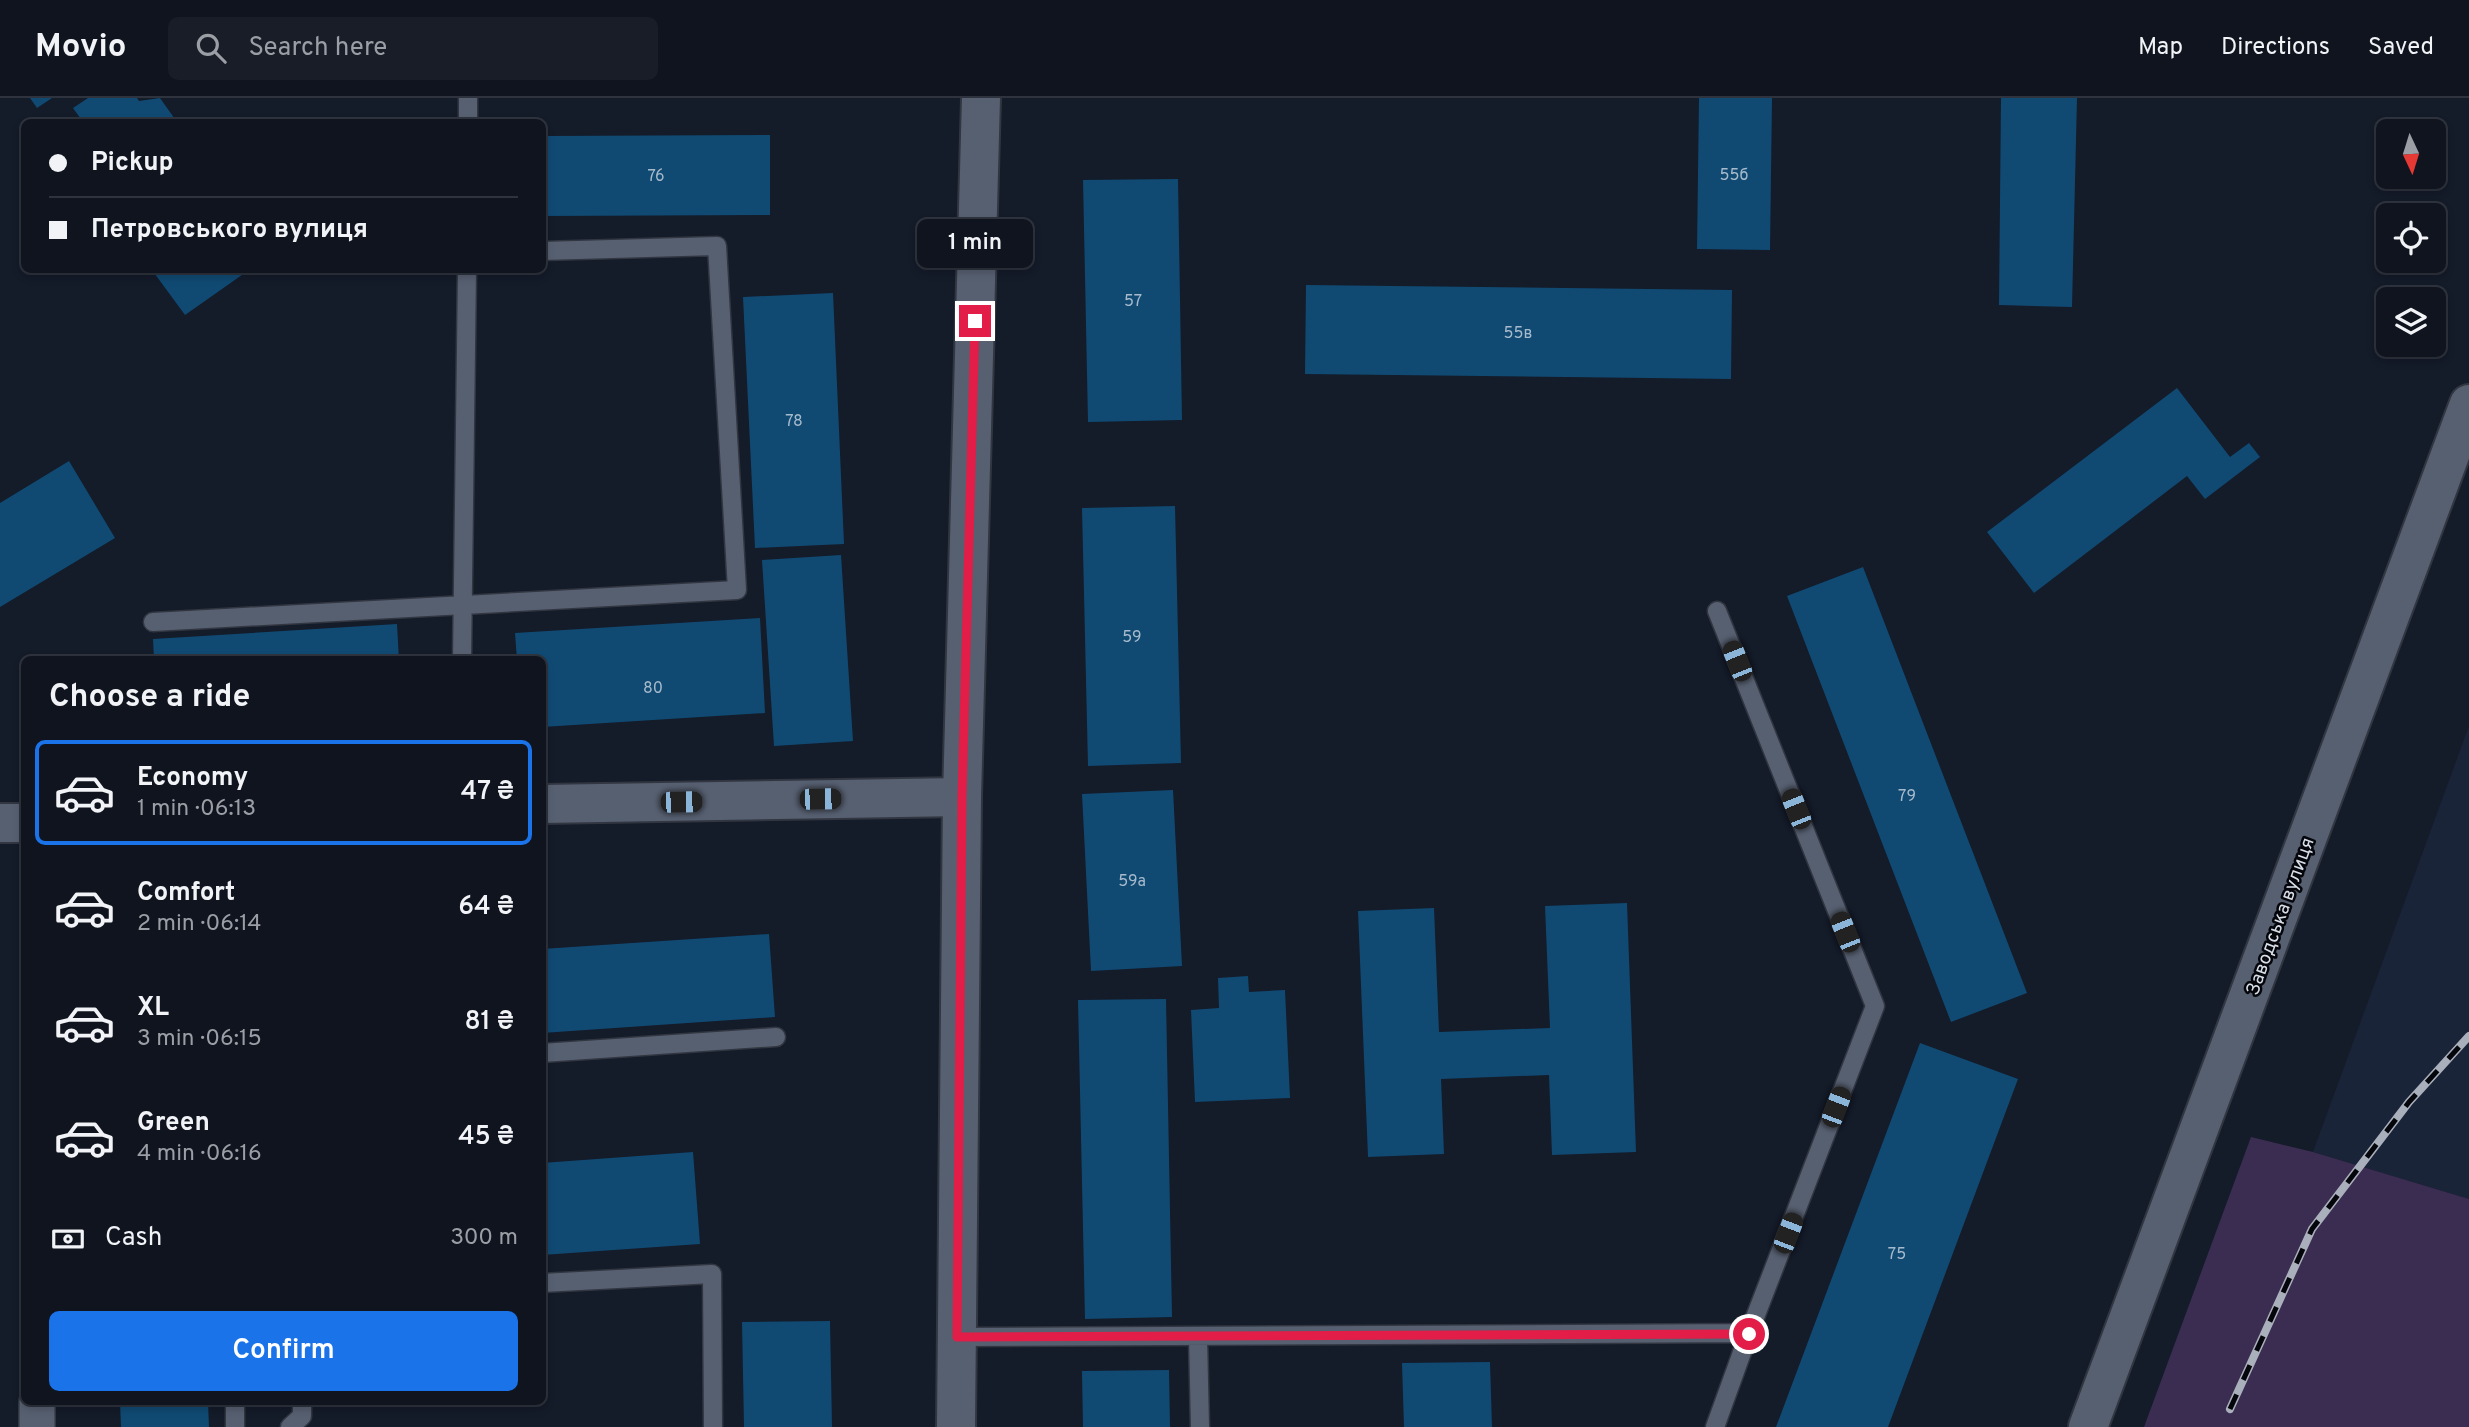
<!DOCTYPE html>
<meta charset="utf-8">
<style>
body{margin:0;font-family:Overpass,sans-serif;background:#181d28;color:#f1f3f6;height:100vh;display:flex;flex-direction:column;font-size:26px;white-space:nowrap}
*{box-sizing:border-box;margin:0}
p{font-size:23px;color:#9b9ea4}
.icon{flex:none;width:38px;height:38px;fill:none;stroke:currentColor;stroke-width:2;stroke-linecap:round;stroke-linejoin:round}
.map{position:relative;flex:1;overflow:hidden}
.side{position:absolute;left:21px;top:558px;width:525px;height:749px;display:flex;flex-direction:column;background:#0f141f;border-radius:10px;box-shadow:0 4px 10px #0003,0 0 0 2px #2f333d}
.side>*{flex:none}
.hud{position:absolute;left:21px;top:21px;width:525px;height:154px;border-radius:10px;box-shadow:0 4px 10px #0003,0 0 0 2px #2f333d;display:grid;align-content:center;height:154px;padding:0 28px;background:#0f141f}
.needle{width:46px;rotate:176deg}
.buttons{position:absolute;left:2376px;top:21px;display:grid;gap:14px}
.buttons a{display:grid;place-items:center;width:70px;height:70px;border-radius:10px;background:#0f141f;box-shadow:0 4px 10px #0003,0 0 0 2px #2f333d;font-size:35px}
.end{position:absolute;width:32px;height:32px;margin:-16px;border:9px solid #e11d48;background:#fff;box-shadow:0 0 0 4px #fff}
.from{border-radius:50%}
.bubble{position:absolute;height:49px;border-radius:10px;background:#0f141f;box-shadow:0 4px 10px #0003,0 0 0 2px #2f333d;font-size:23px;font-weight:600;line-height:49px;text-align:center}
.car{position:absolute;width:21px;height:42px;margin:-21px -10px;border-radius:9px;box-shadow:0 0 5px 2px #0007;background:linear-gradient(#222 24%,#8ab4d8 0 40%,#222 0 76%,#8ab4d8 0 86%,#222 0)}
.hud b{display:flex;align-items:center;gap:24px;height:66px;font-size:26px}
.hud b+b{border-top:2px solid #2f333d}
.hud i{width:18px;height:18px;background:#f1f3f6}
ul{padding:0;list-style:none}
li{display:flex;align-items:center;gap:21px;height:105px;margin:0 14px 10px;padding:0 14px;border:4px solid transparent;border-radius:10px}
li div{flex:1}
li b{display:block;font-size:26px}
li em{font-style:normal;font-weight:600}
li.current{border-color:#1a73e8}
li>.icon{width:63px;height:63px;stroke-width:1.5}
h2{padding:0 28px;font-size:32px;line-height:84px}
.pay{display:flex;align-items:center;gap:18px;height:77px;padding:0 28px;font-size:26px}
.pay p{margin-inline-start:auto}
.action{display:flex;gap:14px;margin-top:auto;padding:14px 28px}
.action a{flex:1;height:80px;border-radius:10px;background:#1a73e8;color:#fff;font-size:28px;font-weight:600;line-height:80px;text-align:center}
header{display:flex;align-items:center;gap:42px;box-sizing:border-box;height:98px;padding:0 35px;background:#0f141f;border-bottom:2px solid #2f333d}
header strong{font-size:33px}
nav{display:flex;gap:38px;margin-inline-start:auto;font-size:24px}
.search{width:490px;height:63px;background:#181d28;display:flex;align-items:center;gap:18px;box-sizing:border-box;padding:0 24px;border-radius:10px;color:#9b9ea4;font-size:26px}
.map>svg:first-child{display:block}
.built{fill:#1a2438}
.green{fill:#3a2d51}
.building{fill:#104a73}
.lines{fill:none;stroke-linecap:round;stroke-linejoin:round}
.service-casing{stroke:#313641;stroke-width:21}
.minor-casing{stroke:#313641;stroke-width:38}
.tertiary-casing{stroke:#313641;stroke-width:42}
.secondary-casing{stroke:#313641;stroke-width:42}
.service{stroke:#576071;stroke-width:18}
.minor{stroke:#576071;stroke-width:35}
.tertiary{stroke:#576071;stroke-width:38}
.secondary{stroke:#576071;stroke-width:38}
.rail-casing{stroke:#aab0bb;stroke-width:8}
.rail{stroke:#04060b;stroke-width:5;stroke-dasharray:16;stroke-linecap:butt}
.route{stroke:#e11d48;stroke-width:9}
.labels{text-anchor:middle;stroke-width:5;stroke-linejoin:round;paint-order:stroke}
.number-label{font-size:16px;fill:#a7bacc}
.street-label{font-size:19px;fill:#d9dfe9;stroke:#04060b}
</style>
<header>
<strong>Movio</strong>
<div class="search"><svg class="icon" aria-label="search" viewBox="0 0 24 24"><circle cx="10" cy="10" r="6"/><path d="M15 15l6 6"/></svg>Search here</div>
<nav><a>Map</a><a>Directions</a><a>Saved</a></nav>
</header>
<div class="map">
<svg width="2469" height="1329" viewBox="0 0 2469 1329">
<rect width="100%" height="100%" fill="#141b29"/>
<path class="built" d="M2469,628v473l-156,-47z"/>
<path class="green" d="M2251,1039l62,15 156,47v228h-325z"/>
<path class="building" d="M30,0h22l-15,10z
M88,0h49l2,3 21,-3 17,24h-94l-10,-14z
M1699,0h73l-2,152 -73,-1z
M2001,0h76l-5,209 -73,-2z
M770,37v80l-228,1v-80z
M1178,81l4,241 -94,2 -5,-242z
M152,172h97l-64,45z
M1306,187l426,5 -1,89 -426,-5z
M833,195l11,251 -89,4 -12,-251z
M2177,290l53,69 19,-14 11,14 -55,42 -18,-23 -153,117 -47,-61z
M69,363l46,77 -115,69v-104z
M1175,408l6,257 -93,3 -6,-258z
M841,457l12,186 -79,5 -12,-186z
M1863,469l164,426 -76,29 -164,-426z
M760,520l5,95 -223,14v-67h-25l-2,-27z
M397,526l2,36h-245l-1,-21z
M1173,692l9,176 -91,5 -9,-177z
M1627,805l9,249 -84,3 -3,-80 -108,4 3,75 -76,3 -10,-246 76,-3 5,124 111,-4 -5,-122z
M769,836l6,83 -233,16v-84z
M1248,878l1,16 36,-2 5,108 -95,4 -4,-92 28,-2 -1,-30z
M1166,901l6,318 -87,2 -7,-319z
M1920,945l98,36 -130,348h-112z
M693,1054l7,92 -158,11v-92z
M830,1223l2,106h-88l-2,-105z
M1490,1264l2,65h-88l-2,-64z
M1169,1272l1,57h-87l-1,-56z
M120,1304h88l1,25h-88z"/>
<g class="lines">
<defs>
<path id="service" d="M468,24v-24
M1717,513l158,395 -126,327
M153,524l584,-32 -20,-344 -175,5
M462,562l5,-390
M542,955l234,-16
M542,1185l170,-9 1,153
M957,1239l792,-4 -34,94
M1198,1239l2,90
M235,1304v25
M290,1329l12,-11v-14"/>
<path id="minor" d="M37,1304v25"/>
<path id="tertiary" d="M542,706l420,-7
M0,725h24"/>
<path id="secondary" d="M956,1329l6,-630 19,-699
M2088,1329l381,-1023"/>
</defs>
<use href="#service" class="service-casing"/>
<use href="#minor" class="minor-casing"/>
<use href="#tertiary" class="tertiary-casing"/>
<use href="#secondary" class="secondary-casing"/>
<use href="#service" class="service"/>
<use href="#minor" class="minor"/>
<use href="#tertiary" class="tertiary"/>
<use href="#secondary" class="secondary"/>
<defs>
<path id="rail" d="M2230,1311l82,-180 97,-127 60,-66"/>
</defs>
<use href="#rail" class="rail-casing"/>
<use href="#rail" class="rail"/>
</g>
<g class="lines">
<path class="route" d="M975,223l-13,476 -5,540 792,-3"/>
</g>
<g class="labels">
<g class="number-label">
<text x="1734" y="82">55б</text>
<text x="656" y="83">76</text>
<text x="1133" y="208">57</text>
<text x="1518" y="240">55в</text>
<text x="794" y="328">78</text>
<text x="1132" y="544">59</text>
<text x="653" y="595">80</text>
<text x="1907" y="703">79</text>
<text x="1132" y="788">59а</text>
<text x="1897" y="1161">75</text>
</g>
<g class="street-label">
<text transform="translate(2279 818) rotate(-70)" y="7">Заводська вулиця</text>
</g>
</g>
</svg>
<div class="buttons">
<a><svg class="needle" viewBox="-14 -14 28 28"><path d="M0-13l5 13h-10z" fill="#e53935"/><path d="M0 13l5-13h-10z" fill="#9b9ea4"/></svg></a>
<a><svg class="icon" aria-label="locate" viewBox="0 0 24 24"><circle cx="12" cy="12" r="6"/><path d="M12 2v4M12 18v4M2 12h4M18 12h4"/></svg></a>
<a><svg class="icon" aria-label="layers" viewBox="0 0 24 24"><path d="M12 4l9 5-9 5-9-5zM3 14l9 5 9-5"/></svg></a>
</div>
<i class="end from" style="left:1749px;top:1236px"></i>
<i class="end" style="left:975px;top:223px"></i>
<div class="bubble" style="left:917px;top:121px;width:116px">1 min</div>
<i class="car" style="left:1737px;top:563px;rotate:338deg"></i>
<i class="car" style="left:820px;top:701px;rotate:89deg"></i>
<i class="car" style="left:681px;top:704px;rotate:89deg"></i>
<i class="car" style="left:1796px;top:711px;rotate:338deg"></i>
<i class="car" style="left:1845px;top:834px;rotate:338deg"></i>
<i class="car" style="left:1836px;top:1009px;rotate:21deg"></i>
<i class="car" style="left:1788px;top:1135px;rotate:21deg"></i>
<div class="hud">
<b><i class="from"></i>Pickup</b>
<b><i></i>Петровського вулиця</b>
</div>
<section class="side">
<h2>Choose a ride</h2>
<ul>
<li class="current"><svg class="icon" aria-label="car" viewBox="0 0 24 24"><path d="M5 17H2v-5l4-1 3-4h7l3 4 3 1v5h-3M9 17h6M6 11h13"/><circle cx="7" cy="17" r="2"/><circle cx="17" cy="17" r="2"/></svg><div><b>Economy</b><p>1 min · 06:13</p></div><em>47 ₴</em></li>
<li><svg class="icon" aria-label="car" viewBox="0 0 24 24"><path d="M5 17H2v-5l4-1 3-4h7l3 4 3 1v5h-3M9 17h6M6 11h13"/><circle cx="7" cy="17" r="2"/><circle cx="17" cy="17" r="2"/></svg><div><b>Comfort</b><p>2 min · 06:14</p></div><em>64 ₴</em></li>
<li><svg class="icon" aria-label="car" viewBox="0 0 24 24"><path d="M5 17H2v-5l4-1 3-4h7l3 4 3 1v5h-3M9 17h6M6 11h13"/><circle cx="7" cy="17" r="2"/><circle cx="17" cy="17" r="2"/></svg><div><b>XL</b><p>3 min · 06:15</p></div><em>81 ₴</em></li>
<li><svg class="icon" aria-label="car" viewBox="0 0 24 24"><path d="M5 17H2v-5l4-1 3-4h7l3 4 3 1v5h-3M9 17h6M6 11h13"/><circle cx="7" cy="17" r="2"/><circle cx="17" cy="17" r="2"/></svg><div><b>Green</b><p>4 min · 06:16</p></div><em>45 ₴</em></li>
</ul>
<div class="pay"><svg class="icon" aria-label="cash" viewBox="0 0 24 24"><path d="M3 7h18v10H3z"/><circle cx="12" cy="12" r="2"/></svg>Cash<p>300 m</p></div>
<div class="action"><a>Confirm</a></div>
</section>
</div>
